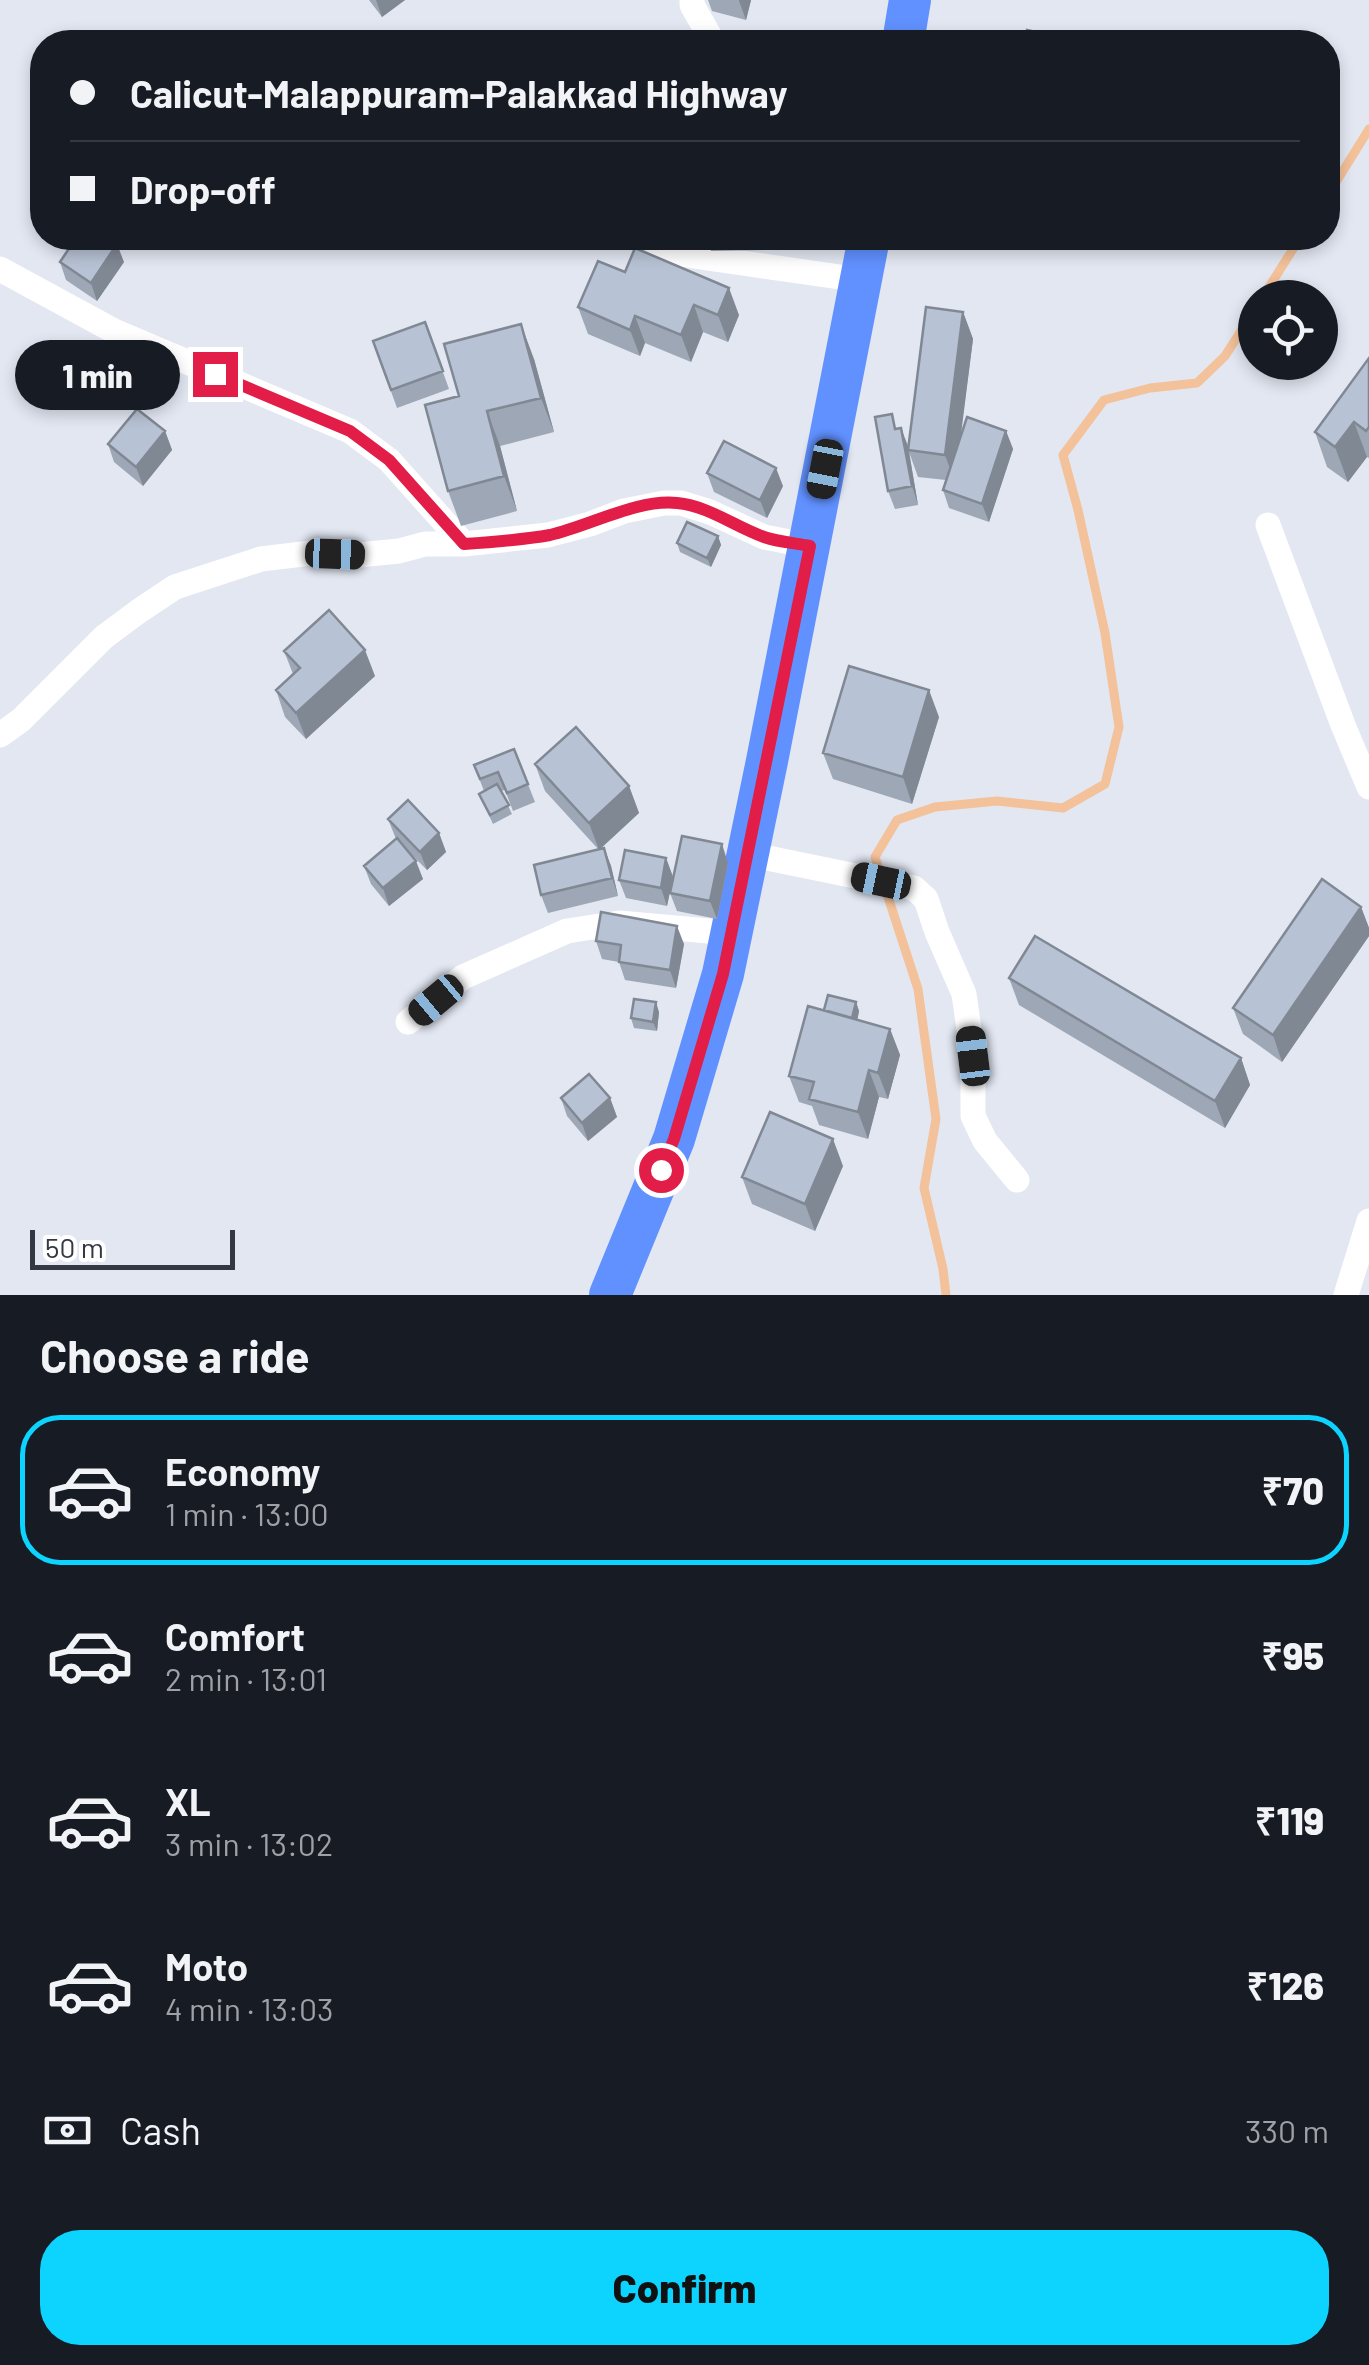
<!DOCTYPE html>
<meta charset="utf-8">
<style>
body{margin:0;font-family:Barlow,sans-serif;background:#20242c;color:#f1f3f6;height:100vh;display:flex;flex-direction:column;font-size:38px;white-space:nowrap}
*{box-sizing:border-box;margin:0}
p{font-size:32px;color:#9ea1a6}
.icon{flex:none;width:55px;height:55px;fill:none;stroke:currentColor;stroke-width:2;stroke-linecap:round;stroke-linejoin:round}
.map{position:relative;height:1295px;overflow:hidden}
.panel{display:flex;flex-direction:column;background:#171b24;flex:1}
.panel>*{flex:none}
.banner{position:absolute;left:30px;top:30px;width:1310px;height:220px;border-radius:40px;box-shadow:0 5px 15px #0003;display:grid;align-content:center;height:220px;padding:0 40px;background:#171b24}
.tools{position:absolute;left:1238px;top:280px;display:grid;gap:20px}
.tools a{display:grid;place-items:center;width:100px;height:100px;border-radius:50%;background:#171b24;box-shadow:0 5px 15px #0003;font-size:50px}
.scale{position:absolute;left:30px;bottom:25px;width:205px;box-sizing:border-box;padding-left:10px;border:5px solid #333944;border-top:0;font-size:28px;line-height:35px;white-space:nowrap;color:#333944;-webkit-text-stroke:8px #fff;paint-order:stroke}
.end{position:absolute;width:45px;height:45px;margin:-22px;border:12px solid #e11d48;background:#fff;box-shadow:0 0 0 5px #fff}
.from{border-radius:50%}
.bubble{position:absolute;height:70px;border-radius:35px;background:#171b24;box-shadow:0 5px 15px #0003;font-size:32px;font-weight:800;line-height:70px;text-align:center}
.car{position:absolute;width:30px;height:60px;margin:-30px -15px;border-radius:12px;box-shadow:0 0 8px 2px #0007;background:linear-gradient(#222 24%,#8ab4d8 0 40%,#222 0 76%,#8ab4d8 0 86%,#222 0)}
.banner b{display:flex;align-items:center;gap:35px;height:95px;font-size:38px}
.banner b+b{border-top:2px solid #363941}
.banner i{width:25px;height:25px;background:#f1f3f6}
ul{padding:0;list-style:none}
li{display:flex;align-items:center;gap:30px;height:150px;margin:0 20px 15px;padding:0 20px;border:5px solid transparent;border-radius:40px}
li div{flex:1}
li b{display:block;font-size:38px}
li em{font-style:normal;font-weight:800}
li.on{border-color:#0dd4ff}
li>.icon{width:90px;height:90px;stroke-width:1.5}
h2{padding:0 40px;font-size:45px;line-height:120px}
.pay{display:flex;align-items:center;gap:25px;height:110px;padding:0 40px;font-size:38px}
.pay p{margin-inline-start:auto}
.cta{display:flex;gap:20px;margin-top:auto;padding:20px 40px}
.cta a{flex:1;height:115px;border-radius:40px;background:#0dd4ff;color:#111;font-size:40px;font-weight:800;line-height:115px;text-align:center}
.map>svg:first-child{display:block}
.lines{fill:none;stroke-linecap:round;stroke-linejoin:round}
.stream{stroke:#f3c19a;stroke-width:9}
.street{stroke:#fff;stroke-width:25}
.highway{stroke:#6191ff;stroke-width:42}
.wall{fill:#9da7b6}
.shaded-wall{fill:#808894}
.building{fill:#b7c2d4;stroke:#808894;stroke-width:2.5}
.route{stroke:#e11d48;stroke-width:12}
</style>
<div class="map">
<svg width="1369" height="1295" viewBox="0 0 1369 1295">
<rect width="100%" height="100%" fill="#e2e7f2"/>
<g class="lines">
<path class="stream" d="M1328,195l41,-66
M1262,298l38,-60
M946,1295l-3,-26 -19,-81 12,-69 -18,-130 -43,-132 22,-37 38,-13 62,-6 66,7 42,-24 14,-57 -14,-94 -27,-123 -15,-55 41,-55 46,-12 47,-5 28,-27 30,-47"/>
<path class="street" d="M692,0v5l21,37
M652,250l209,30
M0,269l114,62 236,100 39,29 75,84
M1268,525l75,200 26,62
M0,735l21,-15 83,-83 35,-26 36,-24 86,-28 50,-6 48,2 40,-4 26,-7h39l84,-9 42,-11 34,-13 40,-8h17l29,9 54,25 46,9
M748,854l166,34 12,11 11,33 27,62 9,63v59l12,25 32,39
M408,1022l55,-45 104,-46 52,-8 112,10
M1346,1295l23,-74"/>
<path class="highway" d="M903,42l7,-42
M610,1295l64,-156 49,-165 44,-213 102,-523"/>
</g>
<path class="wall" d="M369,0h36l-23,17z
M708,0h43l-5,20 -34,-9z
M706,238h57l1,12 -53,1z
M1041,238h24l-8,11z
M60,262h64l-27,39 -31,-21z
M625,272l114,43 -11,27 -25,-10 -12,30 -46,-19 -5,13 -52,-22 -10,-27z
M963,312l10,27 -13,99 46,-7 7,18 -24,73 -40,-14 -6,-18 3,-10 -28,-3 -9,-25 9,53 -23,4 -7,-18 9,-63 12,21z
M425,322l24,67 -52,19 -24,-67z
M1369,358v100l-2,-1 -19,25 -21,-15 -12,-35z
M534,359l20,73 -54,14 17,65 -56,15 -13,-35 11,-95z
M165,431l7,19 -29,36 -29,-24 -6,-18z
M707,473l76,13 -16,32 -53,-26z
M718,536l3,9 -10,22 -31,-15 -3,-9z
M284,651l91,25 -69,63 -21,-22 -9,-27 17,-16z
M939,717l-27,87 -79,-25 -10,-26z
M514,749l21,53 -22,9 -8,-21 -4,1 11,23 -19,10 -14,-30 5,-3 -10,-26z
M535,764l94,22 10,27 -40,37 5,-2 7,18 7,30 -70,17 -7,-18 58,-45 -54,-59z
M388,819l51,14 7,19 -19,18 -18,-18 14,27 -34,27 -18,-22 -7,-18 32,-27z
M666,858l7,19 -6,29 -41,-8 -7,-18z
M728,863l-11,56 -40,-8 -7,-18z
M1361,907l8,21v8l-87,126 -39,-28 -10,-26z
M596,941l88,3 -8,44 -51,-8 -6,-18 -17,-3z
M1009,978l232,80 9,27 -25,43 -206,-123z
M856,1002l3,9 -2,9 33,9 10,26 -12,44 -9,-2 -11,42 -49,-14 -7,-19 -13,-4 -10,-26 35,-66z
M659,1012l-2,19 -23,-3 -3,-10z
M561,1098h49l7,19 -29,24 -21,-25z
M843,1166l-28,65 -63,-27 -10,-27z"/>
<path class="shaded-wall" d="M376,0h29l-23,17z
M739,0h12l-5,20 -7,-19z
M1053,238h12l-8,11z
M117,244l7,18 -27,39 -6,-18z
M729,288l10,27 -11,27 -10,-27z
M694,305l9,27 -12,30 -10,-27z
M963,312l10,27 -18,143 -10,-27z
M635,316l10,27 -5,13 -10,-26z
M521,324l13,35 20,73 -13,-34z
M487,411l13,35 17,65 -13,-35z
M1354,422l13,35 -19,25 -13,-35z
M901,428l7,18 10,59 -6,-19z
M165,431l7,19 -29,36 -7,-19z
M1006,431l7,18 -24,73 -7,-18z
M776,468l7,18 -16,32 -7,-18z
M718,536l3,9 -10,22 -4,-9z
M365,650l10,26 -69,63 -10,-26z
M929,690l10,27 -27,87 -9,-27z
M629,786l10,27 -40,37 -10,-27z
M439,833l7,19 -19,18 -7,-18z
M722,844l6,19 -11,56 -7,-18z
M604,848l7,18 7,30 -6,-18z
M666,858l7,19 -6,29 -6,-18z
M416,861l7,18 -34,27 -6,-18z
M1361,907l8,21v8l-87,126 -9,-27z
M677,926l7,18 -8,44 -6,-18z
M656,1002l3,10 -2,19 -4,-9z
M856,1002l3,9 -4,22 -4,-9z
M890,1029l10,26 -12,44 -10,-26z
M1241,1058l9,27 -25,43 -10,-27z
M869,1070l10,27 -11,42 -10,-27z
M610,1098l7,19 -29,24 -6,-18z
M833,1139l10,27 -28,65 -10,-27z"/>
<path class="building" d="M1027,30l45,10v2h-47z
M76,238h32l9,6 -26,39 -31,-21z
M635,248l94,40 -11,27 -24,-10 -13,30 -46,-19 -5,14 -52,-23 20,-46 27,11z
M926,307l37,5 -18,143 -37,-5z
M425,322l18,49 -52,19 -18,-49z
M521,324l20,74 -54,13 17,65 -56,15 -23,-86 34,-9 -15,-52z
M1369,358v69l-3,4 -12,-9 -19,25 -20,-15z
M137,409l28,22 -29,36 -28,-23z
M892,414l3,15 6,-1 11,58 -24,5 -13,-74z
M967,417l39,14 -24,73 -39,-14z
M724,441l52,27 -16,32 -53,-27z
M687,522l31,14 -11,22 -30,-15z
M329,610l36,40 -69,63 -20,-23 24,-22 -16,-17z
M849,666l80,24 -26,87 -80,-24z
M576,727l53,59 -40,37 -54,-59z
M514,749l14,35 -21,9 -9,-21 -18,7 -6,-14z
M497,784l12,21 -19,10 -11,-21z
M408,800l31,33 -19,19 -32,-33z
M682,836l40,8 -12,57 -40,-8z
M397,838l19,23 -33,27 -19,-22z
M604,848l8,30 -71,17 -7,-30z
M625,850l41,8 -5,30 -42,-8z
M1322,879l39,28 -88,128 -40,-27z
M601,912l76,14 -7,44 -51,-8 2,-17 -25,-4z
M1035,936l206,122 -26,43 -206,-123z
M828,995l28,7 -4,16 -28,-8z
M634,999l22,3 -3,20 -22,-4z
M808,1006l82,23 -12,44 -9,-3 -11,42 -49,-13 5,-17 -25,-6z
M589,1074l21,24 -28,25 -21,-25z
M770,1112l63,27 -28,65 -63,-27z"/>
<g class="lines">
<path class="route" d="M215,374l135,57 39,29 75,84c29,-2 58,-4 86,-9 40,-9 86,-36 127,-32 32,3 58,24 87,34 14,5 31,6 46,9l-87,428 -49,165 -13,31"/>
</g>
</svg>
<div class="tools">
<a><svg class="icon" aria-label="locate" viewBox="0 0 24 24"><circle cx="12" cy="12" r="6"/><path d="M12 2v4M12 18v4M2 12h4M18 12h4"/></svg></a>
</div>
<div class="scale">50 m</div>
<i class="end from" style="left:661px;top:1170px"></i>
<i class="end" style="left:215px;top:374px"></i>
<div class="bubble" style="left:15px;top:340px;width:165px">1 min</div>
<i class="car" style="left:825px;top:469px;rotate:191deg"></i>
<i class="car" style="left:335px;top:554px;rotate:92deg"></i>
<i class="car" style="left:881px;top:881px;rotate:282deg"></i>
<i class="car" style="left:436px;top:1000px;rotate:230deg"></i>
<i class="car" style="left:973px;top:1056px;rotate:353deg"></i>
<div class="banner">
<b><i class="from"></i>Calicut-Malappuram-Palakkad Highway</b>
<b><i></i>Drop-off</b>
</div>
</div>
<section class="panel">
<h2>Choose a ride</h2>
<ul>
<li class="on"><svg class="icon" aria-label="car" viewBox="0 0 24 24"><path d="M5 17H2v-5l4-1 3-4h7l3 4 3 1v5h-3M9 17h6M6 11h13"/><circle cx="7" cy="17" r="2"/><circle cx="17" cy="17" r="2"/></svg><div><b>Economy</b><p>1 min · 13:00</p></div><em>₹70</em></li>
<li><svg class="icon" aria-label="car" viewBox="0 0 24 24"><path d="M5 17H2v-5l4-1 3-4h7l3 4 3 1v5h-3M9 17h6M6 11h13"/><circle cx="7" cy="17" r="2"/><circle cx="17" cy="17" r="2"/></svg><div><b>Comfort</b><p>2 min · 13:01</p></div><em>₹95</em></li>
<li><svg class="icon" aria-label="car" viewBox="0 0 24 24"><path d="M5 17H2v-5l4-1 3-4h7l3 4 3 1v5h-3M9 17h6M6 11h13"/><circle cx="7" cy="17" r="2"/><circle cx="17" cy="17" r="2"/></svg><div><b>XL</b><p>3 min · 13:02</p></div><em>₹119</em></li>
<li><svg class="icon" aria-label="car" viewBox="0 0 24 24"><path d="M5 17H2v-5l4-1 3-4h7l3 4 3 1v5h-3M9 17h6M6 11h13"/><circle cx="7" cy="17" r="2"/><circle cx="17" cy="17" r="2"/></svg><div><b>Moto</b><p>4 min · 13:03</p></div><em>₹126</em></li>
</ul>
<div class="pay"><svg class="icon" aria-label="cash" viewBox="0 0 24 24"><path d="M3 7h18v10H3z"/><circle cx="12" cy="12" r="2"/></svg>Cash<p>330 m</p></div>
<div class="cta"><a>Confirm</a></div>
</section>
